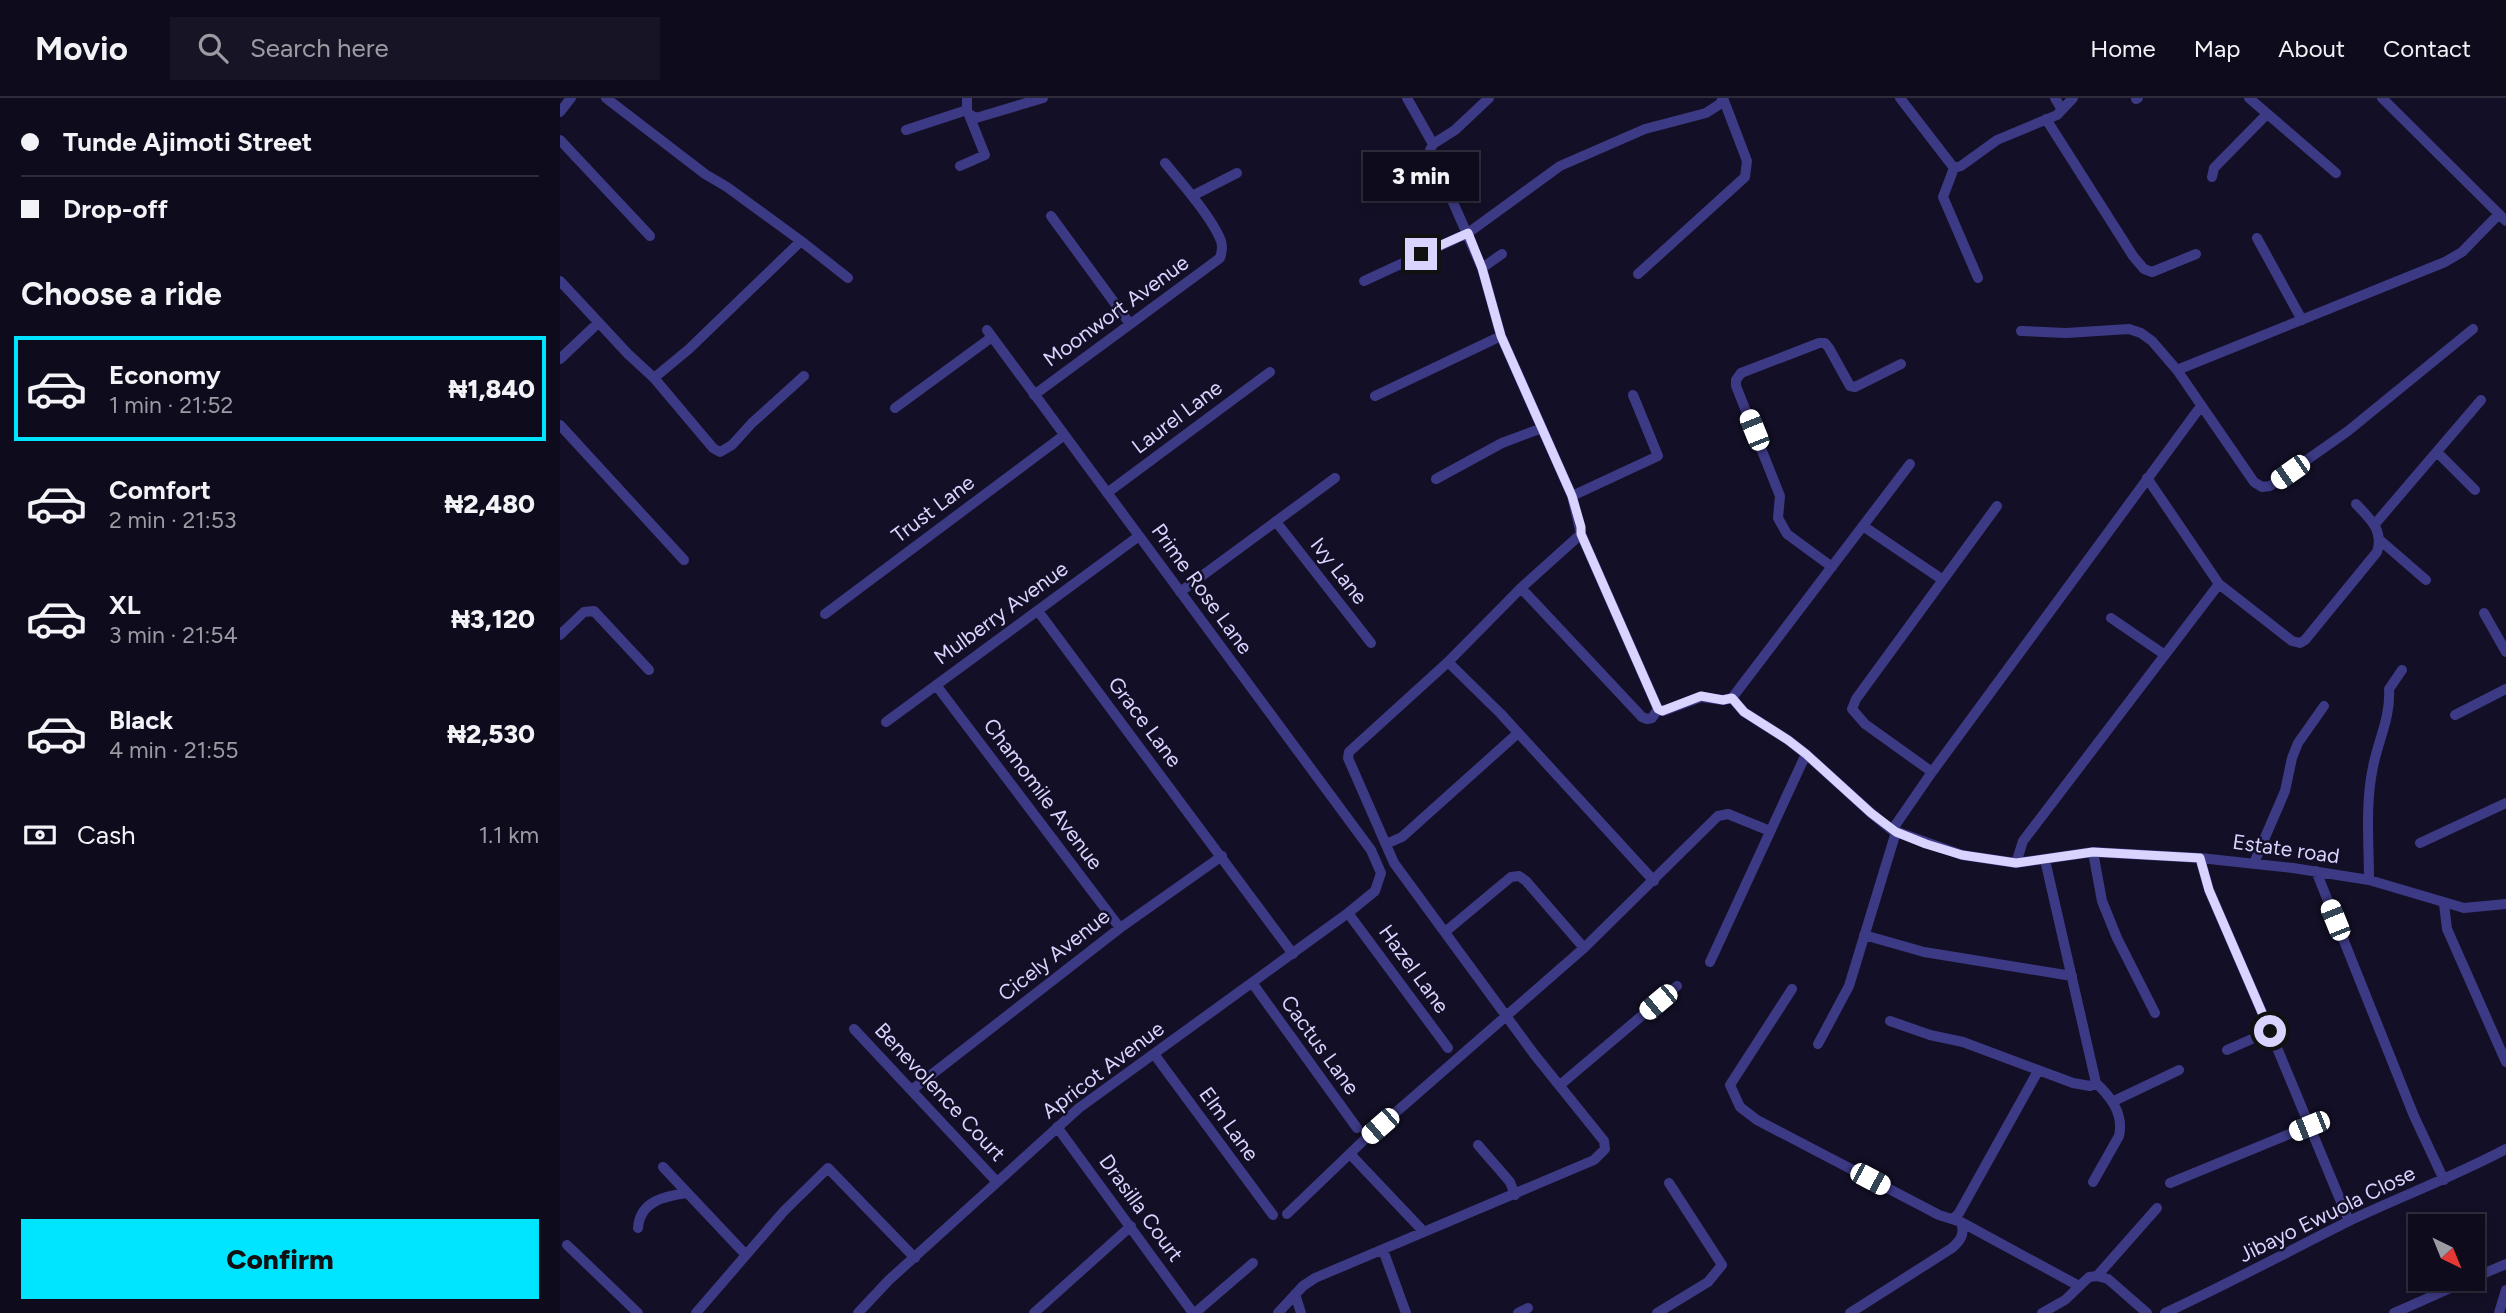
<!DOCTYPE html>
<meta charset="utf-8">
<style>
body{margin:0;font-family:Figtree,sans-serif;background:#171425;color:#f1f3f6;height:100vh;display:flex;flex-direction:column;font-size:26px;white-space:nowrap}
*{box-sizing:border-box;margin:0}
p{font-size:23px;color:#9b9ba3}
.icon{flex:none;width:38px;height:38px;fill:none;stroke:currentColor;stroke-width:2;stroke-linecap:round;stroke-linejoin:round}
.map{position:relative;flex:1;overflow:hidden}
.details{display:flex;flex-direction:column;background:#0e0b1c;width:560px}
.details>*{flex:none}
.top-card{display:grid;align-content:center;height:154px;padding:0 21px;background:#0e0b1c}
.needle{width:46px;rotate:137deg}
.buttons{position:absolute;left:1848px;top:1116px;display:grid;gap:14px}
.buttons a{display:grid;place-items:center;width:77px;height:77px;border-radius:0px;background:#0e0b1c;box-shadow:0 4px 10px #0003,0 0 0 2px #2e2b3b;font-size:35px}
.end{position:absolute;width:32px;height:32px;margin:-16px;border:9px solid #d9d4ff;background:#111;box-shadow:0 0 0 4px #111}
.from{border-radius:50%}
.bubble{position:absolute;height:49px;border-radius:0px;background:#0e0b1c;box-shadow:0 4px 10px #0003,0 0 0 2px #2e2b3b;font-size:23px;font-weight:800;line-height:49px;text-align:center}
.car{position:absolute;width:21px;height:42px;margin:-21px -10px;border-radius:9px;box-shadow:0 0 5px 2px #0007;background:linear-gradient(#fff 24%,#345 0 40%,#fff 0 76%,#345 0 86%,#fff 0)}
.top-card b{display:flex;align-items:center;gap:24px;height:66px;font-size:26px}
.top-card b+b{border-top:2px solid #2e2b3b}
.top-card i{width:18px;height:18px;background:#f1f3f6}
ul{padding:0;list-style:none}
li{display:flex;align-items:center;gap:21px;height:105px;margin:0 14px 10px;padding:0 7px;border:4px solid transparent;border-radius:0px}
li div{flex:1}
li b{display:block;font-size:26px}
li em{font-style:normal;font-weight:800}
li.current{border-color:#00e5ff}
li>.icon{width:63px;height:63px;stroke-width:1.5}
h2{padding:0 21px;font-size:32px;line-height:84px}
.pay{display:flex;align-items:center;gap:18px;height:77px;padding:0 21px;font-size:26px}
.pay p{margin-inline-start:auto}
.button{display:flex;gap:14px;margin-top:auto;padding:14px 21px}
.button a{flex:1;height:80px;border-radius:0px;background:#00e5ff;color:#111;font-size:28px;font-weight:800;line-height:80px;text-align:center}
header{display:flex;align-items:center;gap:42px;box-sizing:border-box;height:98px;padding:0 35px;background:#0e0b1c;border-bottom:2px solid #2e2b3b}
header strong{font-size:33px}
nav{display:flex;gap:38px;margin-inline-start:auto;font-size:24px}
.search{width:490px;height:63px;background:#171425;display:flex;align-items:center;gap:18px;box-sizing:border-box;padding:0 24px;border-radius:0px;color:#9b9ba3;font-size:26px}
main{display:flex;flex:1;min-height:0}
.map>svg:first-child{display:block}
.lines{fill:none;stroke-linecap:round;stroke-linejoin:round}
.minor{stroke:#3d3a85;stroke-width:10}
.route{stroke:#d9d4ff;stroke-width:9}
.labels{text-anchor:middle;stroke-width:5;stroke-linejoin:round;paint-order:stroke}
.street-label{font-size:21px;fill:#d9d4ff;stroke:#130f26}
</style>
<header>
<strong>Movio</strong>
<div class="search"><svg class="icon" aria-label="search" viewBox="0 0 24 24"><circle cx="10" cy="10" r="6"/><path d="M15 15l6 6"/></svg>Search here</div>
<nav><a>Home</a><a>Map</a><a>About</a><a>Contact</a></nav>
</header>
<main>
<section class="details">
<div class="top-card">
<b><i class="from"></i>Tunde Ajimoti Street</b>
<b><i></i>Drop-off</b>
</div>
<h2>Choose a ride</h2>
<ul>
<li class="current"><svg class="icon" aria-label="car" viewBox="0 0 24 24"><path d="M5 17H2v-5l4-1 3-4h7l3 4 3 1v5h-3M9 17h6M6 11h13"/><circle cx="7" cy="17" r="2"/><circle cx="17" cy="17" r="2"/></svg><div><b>Economy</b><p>1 min · 21:52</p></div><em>₦1,840</em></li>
<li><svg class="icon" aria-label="car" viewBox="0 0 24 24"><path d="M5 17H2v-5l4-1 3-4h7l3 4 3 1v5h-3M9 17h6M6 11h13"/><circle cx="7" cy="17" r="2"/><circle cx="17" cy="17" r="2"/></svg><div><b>Comfort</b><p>2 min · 21:53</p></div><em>₦2,480</em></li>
<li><svg class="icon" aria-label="car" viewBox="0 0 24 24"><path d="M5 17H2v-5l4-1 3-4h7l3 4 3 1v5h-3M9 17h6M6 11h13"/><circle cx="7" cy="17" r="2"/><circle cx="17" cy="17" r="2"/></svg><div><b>XL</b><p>3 min · 21:54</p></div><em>₦3,120</em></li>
<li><svg class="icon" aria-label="car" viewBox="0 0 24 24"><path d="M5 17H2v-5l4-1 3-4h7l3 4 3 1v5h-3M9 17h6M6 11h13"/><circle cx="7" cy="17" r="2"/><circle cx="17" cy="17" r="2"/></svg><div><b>Black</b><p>4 min · 21:55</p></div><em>₦2,530</em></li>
</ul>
<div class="pay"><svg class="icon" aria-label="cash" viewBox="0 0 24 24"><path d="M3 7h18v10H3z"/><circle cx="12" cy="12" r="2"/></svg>Cash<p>1.1 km</p></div>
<div class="button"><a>Confirm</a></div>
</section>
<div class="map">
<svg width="1946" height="1215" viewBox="0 0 1946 1215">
<rect width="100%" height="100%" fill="#130f26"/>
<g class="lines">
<path class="minor" d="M46,0l99,76 22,13 74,54
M847,0l26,46 -3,6 52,118 19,68 71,160 9,38 77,175 5,2 38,-14 22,3 9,-2 178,-234
M1340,0l54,70 7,-2 36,-26 60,-25 16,-17
M1495,0l7,12
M1689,0l87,75
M1822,0l124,123
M1576,1l2,-1
M0,14l11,-14
M411,17l5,3 67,-20
M1486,21l87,137 11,13 8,3 44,-18
M346,32l61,-20
M0,42l90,96
M873,46l22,-14 34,-32
M400,68l25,-11 -18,-45v-12
M1394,70l-11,29 35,81
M1652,79l2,-9 53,-54
M632,98l45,-23
M491,118l79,108
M1697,140l45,82
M922,170l20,-14
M1078,176l107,-97 2,-16 -24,-63
M0,183l68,73 26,24 35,-29 112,-108 47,37
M804,183l104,-48 92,-67 85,-37 61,-16 14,-9 3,-6
M1461,233l45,2 63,-4 12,4 11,8 25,29 77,112 8,5 8,-1 78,-55 125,-102
M0,261l38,-36
M1617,272l268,-108 17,-10 37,-38
M94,280l59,70 7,4 12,-7 20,-22 52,-47
M474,297l186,-137c2,-6 3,-11 1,-17 -8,-22 -40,-59 -56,-78
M815,298l126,-60
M335,310l97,-71
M0,327l124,135
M1877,354l38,38
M1587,380l72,106 73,57 8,2 5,-3 72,-88c7,-22 -7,-33 -21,-48
M876,381l66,-36 40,-15
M547,395l163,-121
M1012,398l86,-40 -25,-61
M717,425l94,120
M1815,426l106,-124
M1303,428l80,54
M1821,443l45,39
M1272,469l-45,-33 -9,-16 2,-22 -44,-110v-6l5,-7 78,-30h6l4,5 21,38 5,1 46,-23
M961,490l121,129 5,2 5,-1 6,-9
M620,494l155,-114
M478,513l255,343
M1924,515l22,39
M265,516l238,-178
M1551,520l54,37
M0,537l24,-23 10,-1 55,59
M888,564l53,52 153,167
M376,587l184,243
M1172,600l12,14 44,28 18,14 65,59 21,17 70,25 54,8 77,-11 107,6 93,10 76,12 95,28 42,-4
M1895,617l51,-26
M326,624l253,-186
M1372,674l-67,-48 -13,-15 4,-10 141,-193
M1332,732l40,-58 269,-366
M1860,745l86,-40
M826,746l16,-7 116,-104
M1533,754l9,49 15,37 38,75
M1640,760l9,32 61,141 79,190
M1485,762l51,223c15,14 28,31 23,53l-26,46
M1456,765l7,-22 196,-257
M1694,765l31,-72 7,-33 6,-15 26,-37
M1756,773l98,245 30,64
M1809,782c0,-37 -4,-76 4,-113 5,-26 18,-51 16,-78l13,-19
M1884,806l3,25 59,133
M788,815l100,135
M885,834l66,-55 8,-1 7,5 58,67
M1304,837l60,17 148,24
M1150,864l96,-208
M693,886l104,144
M1232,891l-62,96 10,22 17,13 182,95 22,7c4,12 0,18 -9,26l-102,65
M1330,923l40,14 33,7 110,41 17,3 6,-3
M294,931l143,153
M1258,946l31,-58 47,-154
M1667,952l43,-19
M594,956l119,161
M1000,987l117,-99
M353,991l207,-161 102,-72
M1554,1003l65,-31
M497,1029l136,186
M918,1047l32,37 5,13
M790,1056l74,78
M103,1069l83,88
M1610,1085l139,-57
M727,1116l76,-73 221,-193 134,-132 10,-2 42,17
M1394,1120l5,-5 79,-142
M1401,1124l118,64
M78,1130c2,-27 27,-32 49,-35
M7,1147l71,68
M823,1152l23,63
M1537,1178l11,3 39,34
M1913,1180l33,-14
M735,1196l6,19
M136,1215l88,-102 44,-43 87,90
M298,1215l31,-33 190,-172 269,-195 27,-22 6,-18 -10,-23 -384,-520
M474,1215l97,-87
M635,1215l58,-50
M718,1215l25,-27 12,-8 279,-118 11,-11 -1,-8 -70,-87 -140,-191 -46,-105 1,-6 99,-90 73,-74 60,-54
M958,1215l10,-5
M1097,1215l51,-31 14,-17 -53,-82
M1482,1215l23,-13 24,-23 8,-1 60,-68
M1605,1215c63,-29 124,-62 186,-93 51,-24 104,-44 155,-71
M1834,1215l77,-34
M1939,1215l7,-23"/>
</g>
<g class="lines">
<path class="route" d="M861,156l47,-21 14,35 19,68 71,160 9,31v7l77,175 4,2 39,-15 22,4 9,-2 12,14 44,28 18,14 65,59 25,19 30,12 36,11 54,8 77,-11 107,6 9,32 61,141"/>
</g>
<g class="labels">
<g class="street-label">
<text transform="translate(556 213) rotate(-36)" y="7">Moonwort Avenue</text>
<text transform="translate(617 319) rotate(-37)" y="7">Laurel Lane</text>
<text transform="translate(373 411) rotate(-37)" y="7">Trust Lane</text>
<text transform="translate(779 473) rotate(52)" y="7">Ivy Lane</text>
<text transform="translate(642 491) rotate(54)" y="7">Prime Rose Lane</text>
<text transform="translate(441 515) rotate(-36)" y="7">Mulberry Avenue</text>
<text transform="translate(585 624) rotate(53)" y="7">Grace Lane</text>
<text transform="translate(483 696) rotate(53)" y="7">Chamomile Avenue</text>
<text transform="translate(1726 751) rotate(8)" y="7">Estate road</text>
<text transform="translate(494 857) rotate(-38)" y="7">Cicely Avenue</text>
<text transform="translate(854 871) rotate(54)" y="7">Hazel Lane</text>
<text transform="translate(760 947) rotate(54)" y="7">Cactus Lane</text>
<text transform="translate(543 972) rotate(-37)" y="7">Apricot Avenue</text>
<text transform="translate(380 994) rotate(47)" y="7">Benevolence Court</text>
<text transform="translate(669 1026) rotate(54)" y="7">Elm Lane</text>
<text transform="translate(581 1110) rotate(54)" y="7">Drasilla Court</text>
<text transform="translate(1767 1116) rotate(-26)" y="7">Jibayo Ewuola Close</text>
</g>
</g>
</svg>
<div class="buttons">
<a><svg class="needle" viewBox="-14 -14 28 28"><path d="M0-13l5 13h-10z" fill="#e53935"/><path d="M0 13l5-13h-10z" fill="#9b9ba3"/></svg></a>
</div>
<i class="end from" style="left:1710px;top:933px"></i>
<i class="end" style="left:861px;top:156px"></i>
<div class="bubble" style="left:803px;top:54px;width:116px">3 min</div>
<i class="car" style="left:1194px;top:332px;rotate:338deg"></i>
<i class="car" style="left:1730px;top:374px;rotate:235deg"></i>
<i class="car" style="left:1775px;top:822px;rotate:338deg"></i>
<i class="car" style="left:1098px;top:904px;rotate:230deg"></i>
<i class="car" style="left:820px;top:1028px;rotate:229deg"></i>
<i class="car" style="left:1749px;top:1028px;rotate:248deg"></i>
<i class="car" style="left:1310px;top:1081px;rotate:118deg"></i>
</div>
</main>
